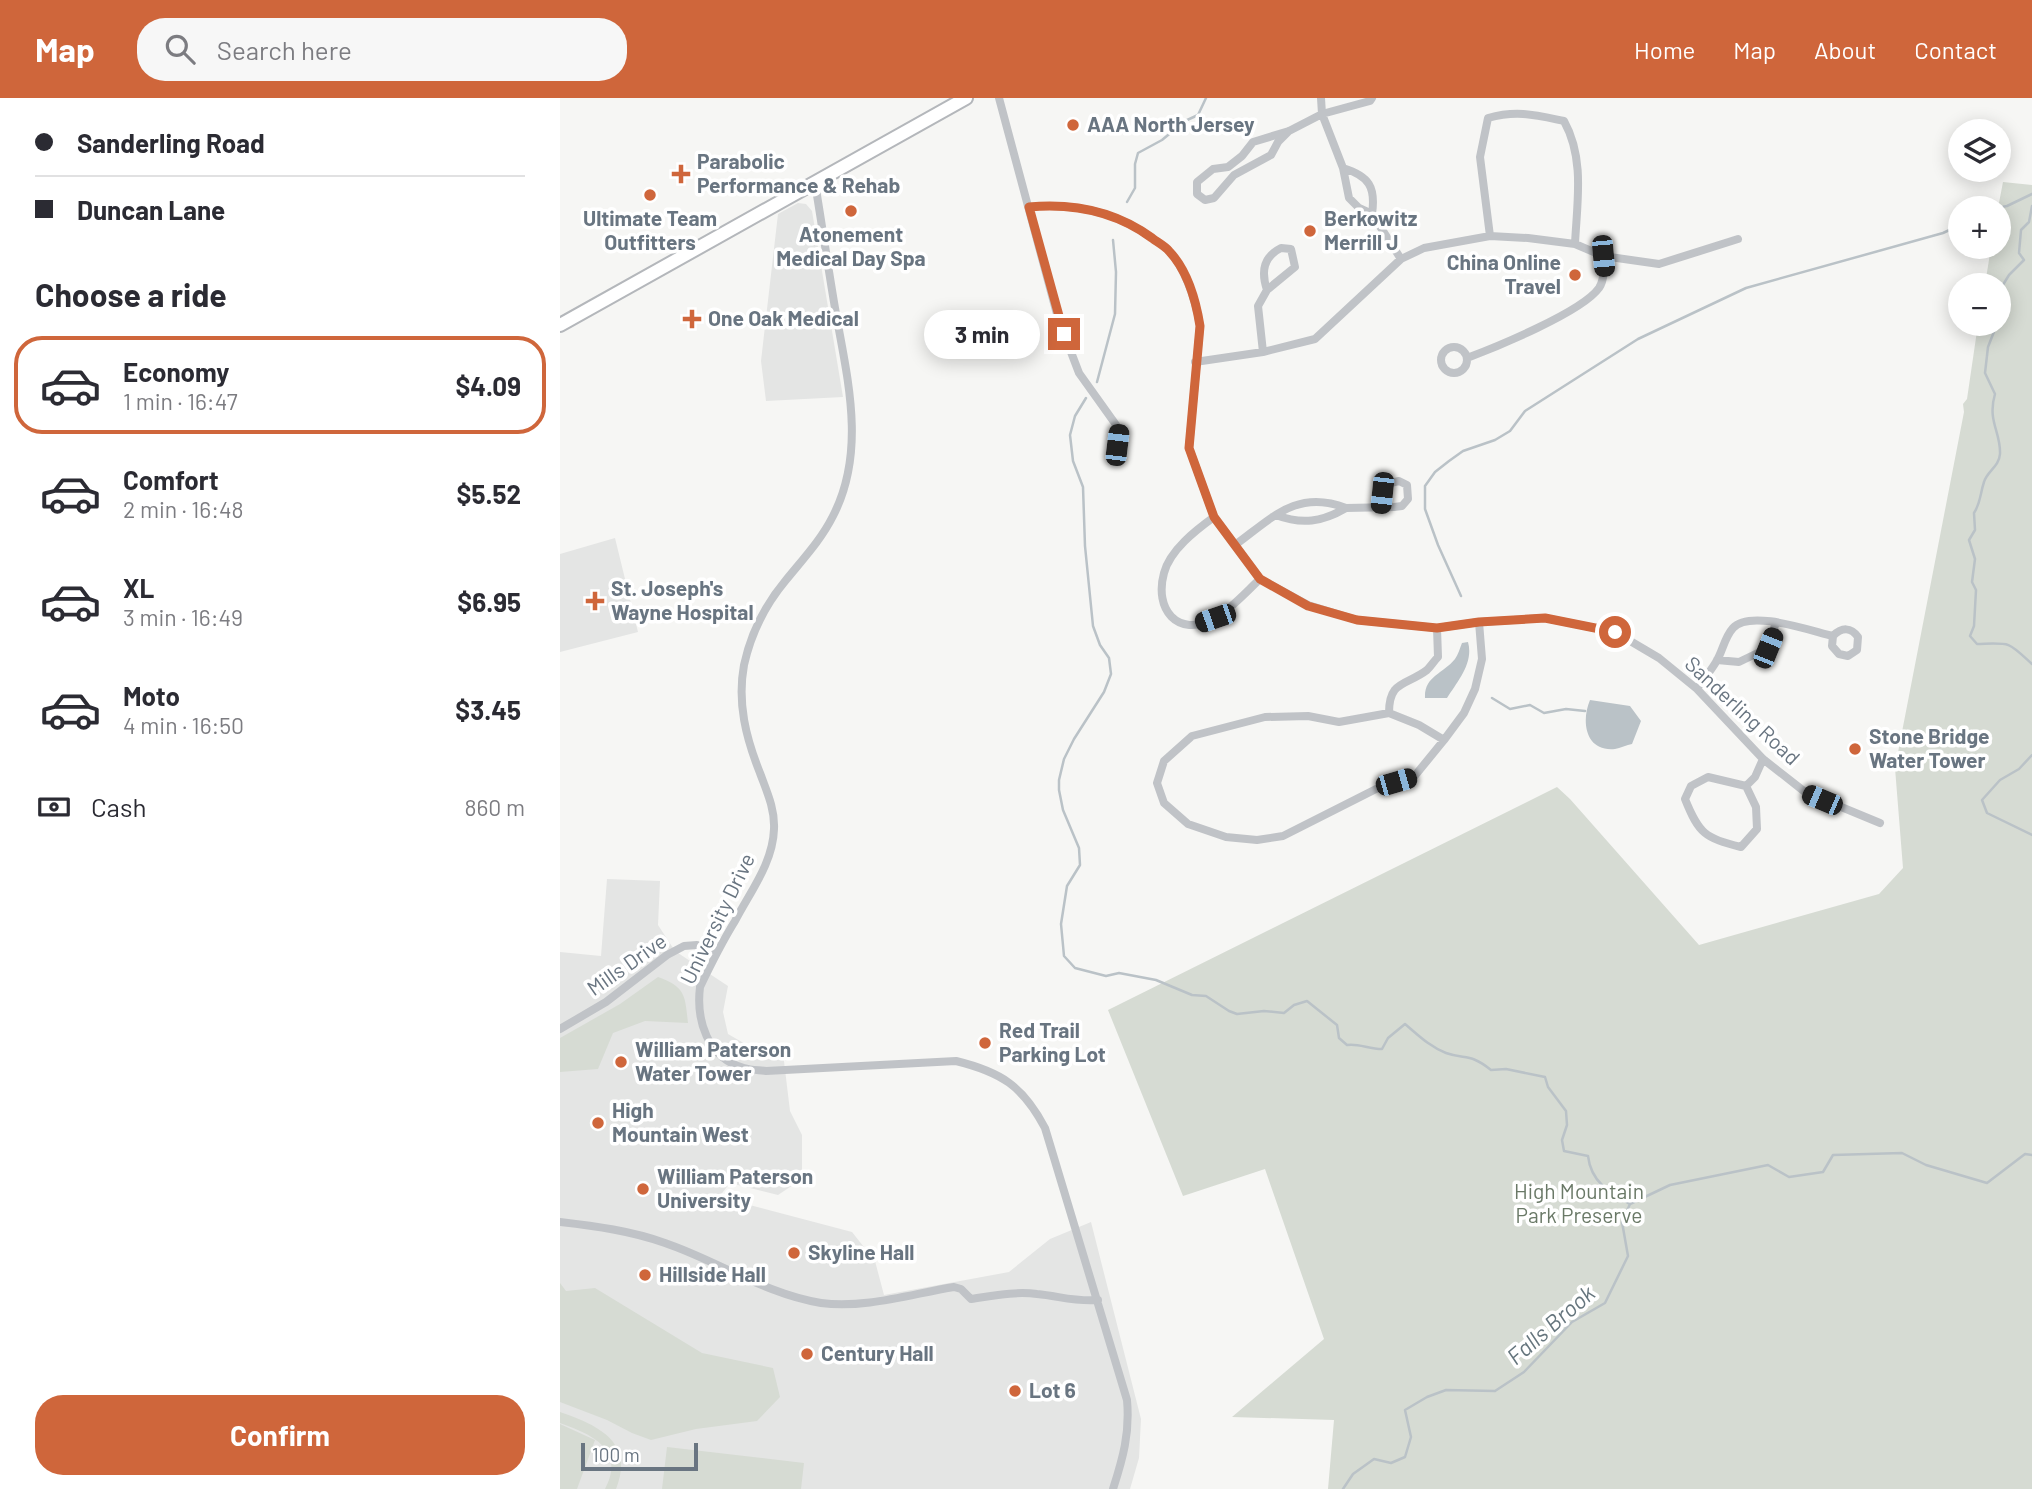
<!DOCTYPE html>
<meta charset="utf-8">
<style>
body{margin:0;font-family:Barlow,sans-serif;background:#f7f7f7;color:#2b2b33;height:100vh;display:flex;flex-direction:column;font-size:26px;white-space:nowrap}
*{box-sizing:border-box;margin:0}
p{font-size:23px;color:#7c7c81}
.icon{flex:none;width:38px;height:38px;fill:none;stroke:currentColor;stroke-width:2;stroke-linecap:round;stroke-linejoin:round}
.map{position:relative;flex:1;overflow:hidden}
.panel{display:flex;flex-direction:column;background:#fff;width:560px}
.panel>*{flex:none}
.banner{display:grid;align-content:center;height:154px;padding:0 35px;background:#fff}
.buttons{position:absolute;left:1388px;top:21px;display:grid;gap:14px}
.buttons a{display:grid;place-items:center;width:63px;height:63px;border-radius:50%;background:#fff;box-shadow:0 4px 18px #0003;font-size:35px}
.scale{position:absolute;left:21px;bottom:18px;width:117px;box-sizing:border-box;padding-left:7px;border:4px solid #697581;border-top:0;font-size:19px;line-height:24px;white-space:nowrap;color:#697581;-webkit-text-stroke:5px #fff;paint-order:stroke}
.end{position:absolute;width:32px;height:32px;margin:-16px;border:9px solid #cf663b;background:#fff;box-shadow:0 0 0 4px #fff}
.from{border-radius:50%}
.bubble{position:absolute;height:49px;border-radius:24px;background:#fff;box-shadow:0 4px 18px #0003;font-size:23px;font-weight:700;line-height:49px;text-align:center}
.car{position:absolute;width:21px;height:42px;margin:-21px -10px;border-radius:9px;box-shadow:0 0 5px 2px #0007;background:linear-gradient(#222 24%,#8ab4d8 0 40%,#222 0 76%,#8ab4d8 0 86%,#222 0)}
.banner b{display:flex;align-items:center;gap:24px;height:66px;font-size:26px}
.banner b+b{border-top:2px solid #e1e1e2}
.banner i{width:18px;height:18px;background:#2b2b33}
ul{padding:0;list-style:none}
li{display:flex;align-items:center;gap:21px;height:98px;margin:0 14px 10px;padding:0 21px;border:4px solid transparent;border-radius:28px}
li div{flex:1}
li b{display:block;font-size:26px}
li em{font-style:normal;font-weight:700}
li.active{border-color:#cf663b}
li>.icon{width:63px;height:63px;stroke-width:1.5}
h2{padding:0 35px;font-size:32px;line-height:84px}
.pay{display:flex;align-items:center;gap:18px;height:77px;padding:0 35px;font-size:26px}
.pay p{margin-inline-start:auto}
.button{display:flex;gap:14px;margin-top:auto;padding:14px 35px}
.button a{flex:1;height:80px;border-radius:28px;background:#cf663b;color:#fff;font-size:28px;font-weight:700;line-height:80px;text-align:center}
header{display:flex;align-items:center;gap:42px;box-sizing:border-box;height:98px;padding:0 35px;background:#cf663b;color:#fff}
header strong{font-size:33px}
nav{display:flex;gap:38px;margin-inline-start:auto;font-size:24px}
.search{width:490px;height:63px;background:#f7f7f7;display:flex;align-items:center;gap:18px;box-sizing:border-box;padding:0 24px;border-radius:28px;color:#7c7c81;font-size:26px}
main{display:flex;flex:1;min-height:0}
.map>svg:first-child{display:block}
.built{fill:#e4e5e4}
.green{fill:#d6dbd3}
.water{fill:#bac2c7}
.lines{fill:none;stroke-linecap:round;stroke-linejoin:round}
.stream{stroke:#bac2c7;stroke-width:2.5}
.primary-casing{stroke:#b4b7bb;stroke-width:16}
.minor{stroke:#c0c3c7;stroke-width:8}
.primary{stroke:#fff;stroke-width:12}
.route{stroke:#cf663b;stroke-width:9}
.poi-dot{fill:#cf663b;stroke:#fff;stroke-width:2.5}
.labels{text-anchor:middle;stroke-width:7;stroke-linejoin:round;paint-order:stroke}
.poi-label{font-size:21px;font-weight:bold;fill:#697581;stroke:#fff;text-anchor:start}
.street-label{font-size:21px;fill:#697581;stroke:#fff}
.park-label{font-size:21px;fill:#6a7967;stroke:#fff}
.water-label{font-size:23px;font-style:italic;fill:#65757d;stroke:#fff}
</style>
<header>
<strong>Map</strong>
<div class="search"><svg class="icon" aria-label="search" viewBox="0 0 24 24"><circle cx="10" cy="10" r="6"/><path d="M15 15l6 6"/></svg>Search here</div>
<nav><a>Home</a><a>Map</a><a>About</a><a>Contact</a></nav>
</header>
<main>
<section class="panel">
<div class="banner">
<b><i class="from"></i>Sanderling Road</b>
<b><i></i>Duncan Lane</b>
</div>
<h2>Choose a ride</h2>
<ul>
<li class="active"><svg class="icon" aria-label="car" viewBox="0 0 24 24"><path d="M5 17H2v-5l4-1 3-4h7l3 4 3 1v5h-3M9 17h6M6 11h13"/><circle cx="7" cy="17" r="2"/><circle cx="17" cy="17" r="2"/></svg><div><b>Economy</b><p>1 min · 16:47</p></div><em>$4.09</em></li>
<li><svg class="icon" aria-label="car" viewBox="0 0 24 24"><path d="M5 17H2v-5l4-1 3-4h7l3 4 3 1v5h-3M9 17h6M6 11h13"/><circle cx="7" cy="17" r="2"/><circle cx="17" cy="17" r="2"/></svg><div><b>Comfort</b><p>2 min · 16:48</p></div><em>$5.52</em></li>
<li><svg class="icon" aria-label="car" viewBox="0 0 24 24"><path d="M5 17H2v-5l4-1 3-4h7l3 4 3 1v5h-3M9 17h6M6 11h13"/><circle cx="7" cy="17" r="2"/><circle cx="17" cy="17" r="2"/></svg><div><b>XL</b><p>3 min · 16:49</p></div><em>$6.95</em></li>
<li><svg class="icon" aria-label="car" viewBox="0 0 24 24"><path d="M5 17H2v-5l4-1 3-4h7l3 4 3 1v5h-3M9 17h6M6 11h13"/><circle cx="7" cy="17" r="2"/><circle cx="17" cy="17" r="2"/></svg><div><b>Moto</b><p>4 min · 16:50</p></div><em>$3.45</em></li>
</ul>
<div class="pay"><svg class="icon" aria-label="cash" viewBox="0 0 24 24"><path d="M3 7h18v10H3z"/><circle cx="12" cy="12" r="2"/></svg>Cash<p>860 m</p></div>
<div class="button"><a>Confirm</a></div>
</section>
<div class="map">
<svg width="1472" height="1391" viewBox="0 0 1472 1391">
<rect width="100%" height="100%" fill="#f6f6f4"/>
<path class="built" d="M238,105l8,1 6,7 31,186 -77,4 -5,-40 17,-147z
M55,440l23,94 -78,20v-98z
M47,781l53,2 -2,44 17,26 53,35 -5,26 5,22 26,15 29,4 7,58 12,24v44l-24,16 -48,-12 -11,14 133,35 23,29 9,34 125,-23 41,-33 41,-17 50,197 -2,39 -9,31h-570v-537l41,4z"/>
<path class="green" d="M1443,84l29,3v1304h-704l6,-69 -102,-3 92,-78 -59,-170 -82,27 -75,-186 449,-223 13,12 129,146 180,-51 24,-26 -8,-100 69,-356 -1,-8 4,-5 11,-75h20v-39h-13l6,-38h7v-39z
M98,879c28,10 27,19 30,46l-43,-2 -32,12 -15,36 -38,3v-34l60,-34z
M0,1185l6,8 29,-3 107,65 71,15 7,29 -23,24 -61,8 -45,11 -19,-7 -25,-13 -47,-18z
M0,1314c37,13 75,29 56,77h-11c21,-40 -14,-55 -45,-66z
M0,1326l35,16 -18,49h-17z
M107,1349l137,16 -3,26h-139z"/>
<path class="water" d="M908,544c6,21 -11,40 -21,56h-22c-1,-22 18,-24 30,-39 3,-4 5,-11 7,-16z
M1030,602l40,6 11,15 -9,23c-5,1 -12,4 -17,5 -30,3 -34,-28 -25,-49z"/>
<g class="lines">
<path class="stream" d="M567,104l8,-14v-24l3,-11 24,-13 23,-19 13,-6 8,-17
M1436,110l11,-2 25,-12
M1438,195l11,-18 15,-15 -5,-7 2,-23 8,-8 3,-16
M1438,205l4,11 -4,8
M1437,226l-9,23 -3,26 10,21c-8,27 6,38 5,60 -1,13 -13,17 -16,28 -4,12 -3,20 -10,31l1,17 -6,10 6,19 -3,23 4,8 -2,36 -4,10 7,8c35,-1 30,-3 55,20
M537,284l18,-68 1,-42 -3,-32
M526,300l-11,18 -5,19 3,26 10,26 2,59 8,80 7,19 9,13 2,16 -7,18 -30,47 -10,20 -5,21v10l4,20 16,38 1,17 -13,21 -6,38 3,32 11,12 31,8 13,-3 37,7 36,15 14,1 23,15 8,3 27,-3 20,2 10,-8 13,-4 30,24 2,13 8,7c11,-2 22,4 35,4l6,-11 17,-14c13,11 25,23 41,29 20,7 24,0 45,17l15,-1 39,8 3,10 18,24 1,14 -5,15 2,11 24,5c3,26 21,36 42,48
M901,498l-23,-51 -13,-36v-23l10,-14 14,-11 14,-10 32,-11 15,-9 15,-20 113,-72 108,-51 197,-55 17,-8
M932,600l18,11 20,-4 14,8 22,-4 19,2
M1472,657l-13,14 -19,11 -18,20 5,13 45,22
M783,1391l10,-15 21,-15 17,4 14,-6 6,-20 -6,-27 22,-13 19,-7 49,1 29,-19 48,-50 33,-19 23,-47 -6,-34 8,-18 40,-19 98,-20 21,12 34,-5 10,-17 69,-2 24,12 61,18 38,-29 7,1"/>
<defs>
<path id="primary" d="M0,227l406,-227"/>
</defs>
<use href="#primary" class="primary-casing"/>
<path class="minor" d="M439,0l59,220 21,55 40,56 -2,16 -4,7
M761,0l1,16 21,54 6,30 10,10 13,6c4,-27 -3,-38 -29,-46
M729,33l-11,11 -7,13 -37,20 -20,23 -9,2 -8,-6v-12l16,-13 15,-2 14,-11 11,-14 36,-11 33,-17 48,-13 2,-3
M255,85c7,42 13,84 20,125 12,69 32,142 -2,208 -12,24 -30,43 -47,64 -21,25 -35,53 -42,85 -7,38 2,73 16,108 7,19 15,36 14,56 -1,34 -24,63 -39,92 -13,21 -24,43 -35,66 -4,33 7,71 44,81 7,2 15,2 22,3l190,-10c45,11 67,25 89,67l82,272c3,33 -4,58 -14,89
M469,109c44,-4 86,4 123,31 5,4 13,8 17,13 17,18 27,51 31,75l-11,122 25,69 46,62 48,26 49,15 80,8 42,-6 66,-4 70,14 44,26 38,31 66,70 42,33 75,31
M812,116l29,45
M930,138l-10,-79 8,-39c29,-8 47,-3 76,3 21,38 13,81 11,123
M721,150l10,1 4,18 -28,23c-6,-18 -4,-33 14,-42z
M881 262a13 13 0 1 1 26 0a13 13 0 1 1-26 0Z
M703,254l-5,-46 9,-16
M907,260c29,-11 115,-46 132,-70 6,-9 5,-22 4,-32
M635,264l68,-10 52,-13 86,-80 23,-11 66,-12 38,2 47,6 28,12 56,8 79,-25
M786,410l48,-1 8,-1 6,-7 -1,-14 -8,-4 -13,3 -5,23
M654,419c-18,13 -44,33 -50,56 -10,36 13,65 50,46 16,-9 32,-27 46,-40
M675,447c37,-27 62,-56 111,-37 -24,14 -44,17 -70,7
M1157,562l22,2 29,-14 8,-26
M1137,591c6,-9 13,-17 19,-27 7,-11 8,-24 17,-34 17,-19 78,3 100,8l-1,10 7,8 9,2 9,-6 1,-13c-7,-10 -16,-10 -25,-1
M829,615c0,-33 17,-27 38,-43 4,-4 7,-9 11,-13l-1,-29
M884,642l-25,-15 -30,-12 -50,9 -31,-6 -43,1 -73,19 -28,25 -7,22 7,20 24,21 38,13 31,3 26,-4 97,-49 33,-9 31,-38 20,-27 11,-24 7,-30 -3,-37
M1148,679l38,9 10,21 1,22 -16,18c-36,-9 -42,-13 -56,-48l6,-13z
M1186,688l9,-9 8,-18
M0,931l46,-27 61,-47 17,-9 13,-1 20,7
M0,1124c35,4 72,9 105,21 53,18 100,51 156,60 43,6 90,-9 133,-16l7,2 10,10c21,-3 44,-8 66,-5 22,2 38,8 61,6"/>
<use href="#primary" class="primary"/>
</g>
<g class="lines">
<path class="route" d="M504,236l-35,-127c44,-4 86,4 123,31 5,4 13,8 17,13 18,19 27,50 31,75l-11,122 25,69 46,62 48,27 49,14 80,8 42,-6 66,-4 70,14"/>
</g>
<g class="poi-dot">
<circle cx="513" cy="27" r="7"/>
<path d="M117.5 65.5h7v7h7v7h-7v7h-7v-7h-7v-7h7z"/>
<circle cx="90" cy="97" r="7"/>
<circle cx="291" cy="113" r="7"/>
<circle cx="750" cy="133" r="7"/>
<circle cx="1015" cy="177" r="7"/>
<path d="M128.5 210.5h7v7h7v7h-7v7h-7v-7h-7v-7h7z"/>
<path d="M31.5 492.5h7v7h7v7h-7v7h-7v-7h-7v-7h7z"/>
<circle cx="1295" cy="651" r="7"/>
<circle cx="425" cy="945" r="7"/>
<circle cx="61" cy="964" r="7"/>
<circle cx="38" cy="1025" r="7"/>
<circle cx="83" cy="1091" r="7"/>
<circle cx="234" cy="1155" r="7"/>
<circle cx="85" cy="1177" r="7"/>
<circle cx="247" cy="1256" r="7"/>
<circle cx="455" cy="1293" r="7"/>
</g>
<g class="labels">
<g class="poi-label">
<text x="527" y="34">AAA North Jersey</text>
<text x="137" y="71">Parabolic<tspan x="137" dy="24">Performance &amp; Rehab</tspan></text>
<text x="90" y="128" text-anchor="middle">Ultimate Team<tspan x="90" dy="24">Outfitters</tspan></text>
<text x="764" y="128">Berkowitz<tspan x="764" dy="24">Merrill J</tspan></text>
<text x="291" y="144" text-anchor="middle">Atonement<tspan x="291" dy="24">Medical Day Spa</tspan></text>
<text x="1001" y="172" text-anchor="end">China Online<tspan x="1001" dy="24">Travel</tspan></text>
<text x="148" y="228">One Oak Medical</text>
<text x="51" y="498">St. Joseph's<tspan x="51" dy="24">Wayne Hospital</tspan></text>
<text x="1309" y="646">Stone Bridge<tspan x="1309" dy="24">Water Tower</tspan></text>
<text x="439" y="940">Red Trail<tspan x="439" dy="24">Parking Lot</tspan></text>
<text x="75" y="959">William Paterson<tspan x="75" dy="24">Water Tower</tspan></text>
<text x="52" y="1020">High<tspan x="52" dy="24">Mountain West</tspan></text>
<text x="97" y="1086">William Paterson<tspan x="97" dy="24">University</tspan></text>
<text x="248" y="1162">Skyline Hall</text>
<text x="99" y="1184">Hillside Hall</text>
<text x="261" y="1263">Century Hall</text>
<text x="469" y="1300">Lot 6</text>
</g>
<g class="street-label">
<text transform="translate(1182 613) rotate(43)" y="7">Sanderling Road</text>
<text transform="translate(158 821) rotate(-64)" y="7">University Drive</text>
<text transform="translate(67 867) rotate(-35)" y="7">Mills Drive</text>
</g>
<g class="park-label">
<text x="1019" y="1101">High Mountain<tspan x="1019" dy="24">Park Preserve</tspan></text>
</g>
<g class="water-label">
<text transform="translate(991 1227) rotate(-41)" y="8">Falls Brook</text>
</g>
</g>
</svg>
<div class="buttons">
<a><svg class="icon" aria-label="layers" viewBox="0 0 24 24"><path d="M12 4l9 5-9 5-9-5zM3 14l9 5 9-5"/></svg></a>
<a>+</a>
<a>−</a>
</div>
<div class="scale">100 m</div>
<i class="end from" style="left:1055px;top:534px"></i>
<i class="end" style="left:504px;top:236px"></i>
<div class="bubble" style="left:364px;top:212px;width:116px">3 min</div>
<i class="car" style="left:1043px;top:158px;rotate:175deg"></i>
<i class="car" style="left:557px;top:347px;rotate:7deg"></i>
<i class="car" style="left:822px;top:395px;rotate:186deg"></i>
<i class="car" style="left:655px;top:520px;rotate:251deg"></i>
<i class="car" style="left:1208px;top:550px;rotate:22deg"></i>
<i class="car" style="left:836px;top:684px;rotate:74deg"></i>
<i class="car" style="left:1262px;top:702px;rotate:293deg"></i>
</div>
</main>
